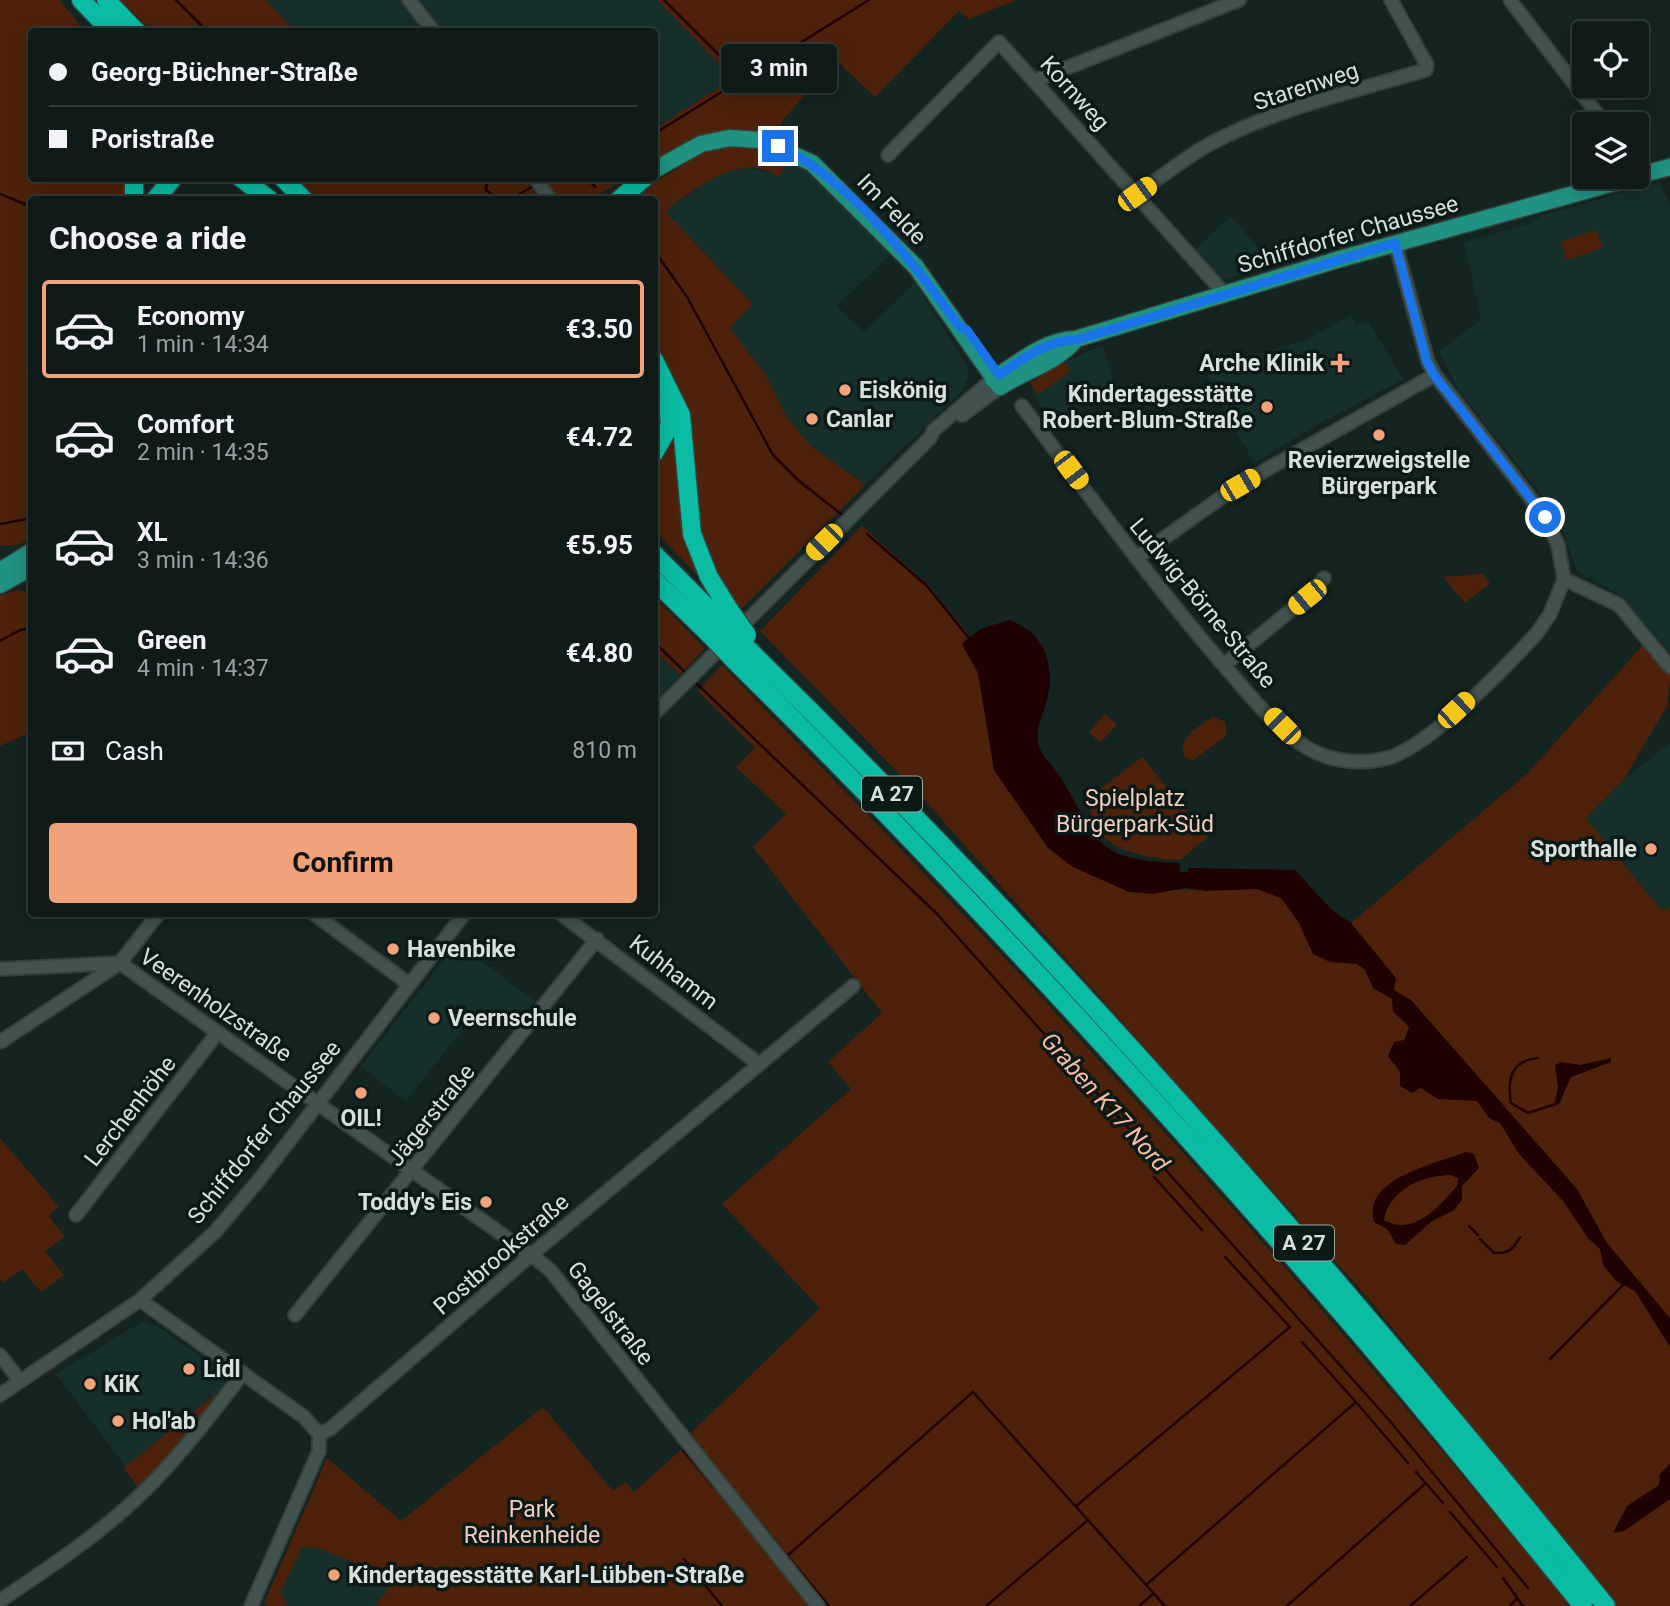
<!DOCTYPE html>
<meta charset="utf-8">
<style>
body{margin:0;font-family:Roboto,sans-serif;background:#182421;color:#f1f3f6;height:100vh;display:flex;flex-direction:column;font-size:26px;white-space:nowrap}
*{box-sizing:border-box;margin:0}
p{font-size:23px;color:#9ba1a2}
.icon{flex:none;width:38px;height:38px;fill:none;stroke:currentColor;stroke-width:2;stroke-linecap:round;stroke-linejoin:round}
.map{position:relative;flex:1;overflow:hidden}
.panel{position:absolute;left:28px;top:196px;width:630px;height:721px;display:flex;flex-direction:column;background:#0f1b18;border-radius:7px;box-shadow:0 4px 18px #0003,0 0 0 2px #2f3937}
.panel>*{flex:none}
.guide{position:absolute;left:28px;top:28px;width:630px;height:154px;border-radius:7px;box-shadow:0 4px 18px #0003,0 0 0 2px #2f3937;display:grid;align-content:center;height:154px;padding:0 21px;background:#0f1b18}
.fabs{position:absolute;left:1572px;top:21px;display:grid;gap:14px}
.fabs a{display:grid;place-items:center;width:77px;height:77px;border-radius:7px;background:#0f1b18;box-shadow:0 4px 18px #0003,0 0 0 2px #2f3937;font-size:35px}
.end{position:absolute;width:32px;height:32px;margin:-16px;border:9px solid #1a73e8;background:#fff;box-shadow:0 0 0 4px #fff}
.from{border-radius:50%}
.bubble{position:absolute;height:49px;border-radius:7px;background:#0f1b18;box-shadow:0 4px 18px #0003,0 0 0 2px #2f3937;font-size:23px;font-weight:700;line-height:49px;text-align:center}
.car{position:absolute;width:21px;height:42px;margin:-21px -10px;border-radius:9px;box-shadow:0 0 5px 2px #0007;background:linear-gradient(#f5c518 24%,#345 0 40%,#f5c518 0 76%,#345 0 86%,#f5c518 0)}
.guide b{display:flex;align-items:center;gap:24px;height:66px;font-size:26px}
.guide b+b{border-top:2px solid #2f3937}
.guide i{width:18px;height:18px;background:#f1f3f6}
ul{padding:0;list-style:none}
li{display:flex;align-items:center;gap:21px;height:98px;margin:0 14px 10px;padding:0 7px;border:4px solid transparent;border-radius:7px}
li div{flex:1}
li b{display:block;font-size:26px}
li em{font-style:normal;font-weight:700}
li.on{border-color:#f1a27b}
li>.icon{width:63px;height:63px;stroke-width:1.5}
h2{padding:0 21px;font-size:32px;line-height:84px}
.pay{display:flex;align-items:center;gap:18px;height:77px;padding:0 21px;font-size:26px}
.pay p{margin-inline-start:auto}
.primary-button{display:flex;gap:14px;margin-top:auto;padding:14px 21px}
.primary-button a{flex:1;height:80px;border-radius:7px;background:#f1a27b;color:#111;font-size:28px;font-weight:700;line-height:80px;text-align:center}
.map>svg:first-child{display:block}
.built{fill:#172f2a}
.green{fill:#4e220a}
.water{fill:#1f0100;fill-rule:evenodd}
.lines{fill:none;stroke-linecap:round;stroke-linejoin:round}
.stream{stroke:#1f0100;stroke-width:2.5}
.minor-casing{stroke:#35403d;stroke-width:16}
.major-casing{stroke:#35403d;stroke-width:19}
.highway-casing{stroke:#35403d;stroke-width:21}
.minor{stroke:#42534f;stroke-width:12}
.major{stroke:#209281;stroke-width:16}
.highway{stroke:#0abca3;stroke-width:18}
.highway-bridge-casing{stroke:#35403d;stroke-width:21;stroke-linecap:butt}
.highway-bridge{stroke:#0abca3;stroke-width:18}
.route{stroke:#1a73e8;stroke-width:9}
.poi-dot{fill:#f1a27b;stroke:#0b1a17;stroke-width:2.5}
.labels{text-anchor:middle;stroke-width:7;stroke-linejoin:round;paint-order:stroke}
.shield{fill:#0b1a17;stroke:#99a5a2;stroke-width:2}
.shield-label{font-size:21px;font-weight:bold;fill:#d6e0de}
.street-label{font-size:23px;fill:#d6e0de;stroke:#0b1a17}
.poi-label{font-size:23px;font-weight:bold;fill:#d6e0de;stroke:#0b1a17;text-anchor:start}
.park-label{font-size:23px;fill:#f5ccb9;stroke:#0b1a17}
.water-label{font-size:24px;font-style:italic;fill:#f8bc9f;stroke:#0b1a17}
</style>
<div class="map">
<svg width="1670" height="1606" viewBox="0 0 1670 1606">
<rect width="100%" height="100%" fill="#142420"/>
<path class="built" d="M266,0h391l77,78 -79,51 -1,-97 -359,-1z
M789,158l36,27 67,67 -55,54 27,26 51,-50 53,86v9l-7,15 -96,93 -54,-39 -24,-28 -22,-44 -36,-47 23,-23 -87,-93 58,-40 24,-3 25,5z
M1659,182l11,24v447l-48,-57 -45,-25 -21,-58 -98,-123 -19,-38 42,-33 -17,-77 63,-17 13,-9z
M1231,216l42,49 -52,15 -27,-30z
M1352,315l4,11 12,-4 36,57 -84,44 -66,40 -41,-73 -6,-20 101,-31z
M1103,345l13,46 -24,7 -39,28 -19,-31 -4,-12 34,-21z
M654,651l26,24 -25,26h-1z
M1670,743v162l-8,6 -76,-93 37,-37z
M457,943l78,58 -25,31 -31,-24 -73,93 -45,-35z
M143,1321l14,5 70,50 -5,13 -96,78 -70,-93z
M299,1523l80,36 26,33 -19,14h-119l-3,-4z"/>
<path class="green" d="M0,0h60l24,31 -52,1v146l94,1 1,20 -95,1 -1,339c-10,6 -19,8 -31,6z
M121,0h145l29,31h-143z
M657,0h359l-47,19 -10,-8 -84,86 -40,-38 -56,66 22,23 -36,-13 -67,4 -43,22v-32l78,-51z
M743,145l22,3 24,10 -10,19c-41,-27 -82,12 -114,34l87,93 -22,24 35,46 22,44 24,28 54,39 -125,125 -27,-42 -10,-22 -9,-53 -2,-61 -4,-21 -33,-65 -1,-146h-27l75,-47z
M558,178l27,1 8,8 3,-2 -4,-6h34c-22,12 -56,36 -77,8l2,-7z
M297,179h229l12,20h-219z
M1596,230l7,18 -36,12 -6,-18z
M1064,362l6,9 -32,24 -8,-12z
M676,430l24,148 -45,-47 -1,-68 16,-19z
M862,526l67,60 40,49 -7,9 16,29 7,38 64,137 124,42 84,-1 24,9 33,-6 17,17 20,14 176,-149 117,-130 26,32 -3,30 -44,75 -37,37 76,93 8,-5v700h-54l-247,-307 -450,-505 -159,-163z
M1483,574l7,9 -25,20 -22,-26z
M15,591l16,1v140l-31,14v-150z
M655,598l50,50 -25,27 -25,-24z
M722,665c118,122 238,243 352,368 171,186 337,376 495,573h-746l-136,-169 133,-129 -98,-104 129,-115 -23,-27 54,-49 -129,-166 33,-33 -50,-47 19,-19 -57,-57z
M1105,714l12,11 -17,18 -11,-11z
M1213,717l13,5v14l-33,24 -8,-3c-10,-18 14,-31 28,-40z
M1142,757l66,80 -28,23c-36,-2 -89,-10 -90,-56l9,-14z
M0,1138l59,69 -11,9 17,20 -20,16 19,23 -23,17 -19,-23 -19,14 -3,-4z
M217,1393l3,5 -81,90 -15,-20z
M543,1407l70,84 13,-9 8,10 48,-43 129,157h-436l11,-14 3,-16 -10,-7h-9l-52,-21 -16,-1 -22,46 8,13h-20l-3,-4 62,-144 74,63z"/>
<path class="water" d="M1010,620c37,15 46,46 36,84 -4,14 -12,26 -7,42 3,11 18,24 24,35 37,65 35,79 117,82v9h8l1,-4 106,2 36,39 20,14 45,55 -2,12 17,10 166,189 30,54 63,75v29l-35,-56 -19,-10 -13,-16 -3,-16 -12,-11 -25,-37 -44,-47 -19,-31 -11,-5 -12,-17 -39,-2 -17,-11 -9,5 -12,-7v-14l-12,-16 6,-14 10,-2 5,-13 -16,-16 -1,-12 -19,-11 -8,-18 -8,-6 -27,-2 -17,-8 -14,-31 -18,-25 -24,-9 -51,2 -21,-3 -33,6 -23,-2 -56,-25 -25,-19 -54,-78 -16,-97 -16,-29 18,-15z
M1611,1058v4l-40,15 -12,27 -5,2 4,-19 -3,-22 7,-3 18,3z
M1466,1152l8,2 5,14 -17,18v14l-9,11 -21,10 -27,24 -9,-1 -9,-15 -13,-7c-12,-44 62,-58 92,-70zM1451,1175l7,3 -1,8c-17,20 -44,51 -73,34 6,-31 37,-44 67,-45z
M1670,1464v35l-46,32 -11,2 14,-27 32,-21 1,-11z"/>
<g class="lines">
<path class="stream" d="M176,0l32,32
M664,0l78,78
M654,134l215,-134
M487,178l-1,12 12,9 15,-1 22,-13
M588,178l7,9
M541,182l7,-4
M0,194l32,13
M654,250l33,47 86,158 26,26 46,36
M0,524l32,-6
M867,534l60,52 41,51
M0,641l20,-11 12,-2
M654,642l33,32
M694,681l243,233 452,506 139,168
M1538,1058c-27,2 -31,22 -27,45l17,10 28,-9
M1154,1177l48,53
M1469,1226l9,9
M1480,1239l14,14c15,1 19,-4 26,-16
M1550,1359l74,-75
M1356,1402l52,61
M683,1450l52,62
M1416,1472l27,31
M732,1489l97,117
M1076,1506l214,-179 -65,-70
M1450,1512l47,55
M787,1556l186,-164 192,214
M684,1559l38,47
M1503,1578l20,28
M1146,1585l210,-183 -54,-60
M986,1606l102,-86
M1139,1606l14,-12
M1287,1606l139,-123
M1410,1606l57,-49
M1510,1606l7,-7"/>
<defs>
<path id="minor" d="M409,0l25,32
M1510,0l95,124
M1036,80l203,-80
M888,155l111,-113 225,251
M535,178l16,22
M1137,194c23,-16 46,-35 71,-49 66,-36 146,-54 218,-75l1,-5 -36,-65
M1395,243l33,119 7,13 110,142 13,28 6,34
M1022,406c67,89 132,179 205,263 23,26 49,60 79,78 24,15 55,18 82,11 43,-13 118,-91 149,-125l13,-19 14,-35
M962,415l38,-28
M1136,558l103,-73 196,-110
M1564,579l55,26 51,62
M1224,665l83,-68 17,-19
M654,714l276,-276 3,-7 60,-52
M314,914l95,70
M561,914l198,150
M0,969l120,-6 411,292 19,15 268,336
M0,1042l120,-79 38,-49
M76,1215l142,-183
M140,1300l164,117 15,17v17l-68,155
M295,1315l302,-376
M0,1355l20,26
M0,1395l140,-95 75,-68 44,-52 205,-266
M319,1434l11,-5 201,-174 322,-269
M0,1601c48,-33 96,-64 138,-104 40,-38 72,-81 105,-124"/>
<path id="major" d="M654,170l47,-26 28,-6 32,2 51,23 104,104 84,120c24,-16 58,-25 76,-48
M1636,176l34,-9
M993,379c25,-16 53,-40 83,-40l264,-80 295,-82
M0,571l32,-20
M0,585l32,-18"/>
<path id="highway" d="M81,0l31,32
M106,0l31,32
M134,178v22
M241,178l29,22
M283,178l21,22
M155,200l18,-22
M619,200l25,-22
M654,360l27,55 11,119 17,43 21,34
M654,453l16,-28 -3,-26
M654,554l66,66
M654,580l54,53
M749,650c306,299 589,623 857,956
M735,661c215,213 419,435 617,664 79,92 154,187 231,281"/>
</defs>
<use href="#minor" class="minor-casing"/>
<use href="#major" class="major-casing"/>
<use href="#highway" class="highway-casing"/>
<use href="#minor" class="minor"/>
<use href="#major" class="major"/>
<use href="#highway" class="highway"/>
<defs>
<path id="highway-bridge" d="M730,611l17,24
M720,620l29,30
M708,633l27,28"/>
</defs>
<use href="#highway-bridge" class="highway-bridge-casing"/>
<use href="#highway-bridge" class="highway-bridge"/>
</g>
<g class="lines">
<path class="route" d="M778,146c70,31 137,118 181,180l8,4 32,45c22,-15 50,-36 77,-35l319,-97 32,119 7,13 111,142"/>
</g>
<g class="poi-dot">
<path d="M1336.5 352.5h7v7h7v7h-7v7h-7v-7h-7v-7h7z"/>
<circle cx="845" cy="390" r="7"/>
<circle cx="1267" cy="407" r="7"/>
<circle cx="812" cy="419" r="7"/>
<circle cx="1379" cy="435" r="7"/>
<circle cx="1651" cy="849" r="7"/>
<circle cx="393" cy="949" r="7"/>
<circle cx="434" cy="1018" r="7"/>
<circle cx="361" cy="1093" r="7"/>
<circle cx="486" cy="1202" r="7"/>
<circle cx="189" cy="1369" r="7"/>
<circle cx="90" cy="1384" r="7"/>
<circle cx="118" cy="1421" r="7"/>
<circle cx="334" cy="1575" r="7"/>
</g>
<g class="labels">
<g class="shield">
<rect x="862" y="776.5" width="60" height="35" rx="5"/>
<rect x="1274" y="1225.5" width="60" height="35" rx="5"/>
</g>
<g class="shield-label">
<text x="892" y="801">A 27</text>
<text x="1304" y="1250">A 27</text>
</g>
<g class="street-label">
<text transform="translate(1306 86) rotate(-18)" y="8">Starenweg</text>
<text transform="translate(1075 93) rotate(48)" y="8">Kornweg</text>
<text transform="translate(892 209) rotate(46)" y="8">Im Felde</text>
<text transform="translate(1348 234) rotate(-16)" y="8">Schiffdorfer Chaussee</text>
<text transform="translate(1203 603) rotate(50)" y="8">Ludwig-Börne-Straße</text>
<text transform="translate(674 972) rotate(38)" y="8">Kuhhamm</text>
<text transform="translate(216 1005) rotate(35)" y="8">Veerenholzstraße</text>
<text transform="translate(130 1111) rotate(-52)" y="8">Lerchenhöhe</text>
<text transform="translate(431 1115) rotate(-51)" y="8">Jägerstraße</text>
<text transform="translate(264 1132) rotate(-51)" y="8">Schiffdorfer Chaussee</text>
<text transform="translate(501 1254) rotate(-41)" y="8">Postbrookstraße</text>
<text transform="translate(611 1313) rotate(52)" y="8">Gagelstraße</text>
</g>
<g class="poi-label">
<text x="1324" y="371" text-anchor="end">Arche Klinik</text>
<text x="859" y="398">Eiskönig</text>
<text x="1253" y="402" text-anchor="end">Kindertagesstätte<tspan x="1253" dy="26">Robert-Blum-Straße</tspan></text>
<text x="826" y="427">Canlar</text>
<text x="1379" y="468" text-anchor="middle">Revierzweigstelle<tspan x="1379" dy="26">Bürgerpark</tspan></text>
<text x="1637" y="857" text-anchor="end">Sporthalle</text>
<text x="407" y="957">Havenbike</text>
<text x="448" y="1026">Veernschule</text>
<text x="361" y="1126" text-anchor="middle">OIL!</text>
<text x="472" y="1210" text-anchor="end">Toddy's Eis</text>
<text x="203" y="1377">Lidl</text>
<text x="104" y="1392">KiK</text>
<text x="132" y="1429">Hol'ab</text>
<text x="348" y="1583">Kindertagesstätte Karl-Lübben-Straße</text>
</g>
<g class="park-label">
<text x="1135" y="806">Spielplatz<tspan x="1135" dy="26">Bürgerpark-Süd</tspan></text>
<text x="532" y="1517">Park<tspan x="532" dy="26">Reinkenheide</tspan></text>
</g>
<g class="water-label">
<text transform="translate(1105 1102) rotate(48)" y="8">Graben K17 Nord</text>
</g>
</g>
</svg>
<div class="fabs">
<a><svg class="icon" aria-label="locate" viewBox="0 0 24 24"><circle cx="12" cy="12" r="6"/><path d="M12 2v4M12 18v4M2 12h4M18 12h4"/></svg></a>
<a><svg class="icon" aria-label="layers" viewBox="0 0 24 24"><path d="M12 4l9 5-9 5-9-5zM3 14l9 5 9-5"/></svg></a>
</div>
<i class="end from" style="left:1545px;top:517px"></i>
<i class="end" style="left:778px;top:146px"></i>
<div class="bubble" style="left:721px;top:44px;width:116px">3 min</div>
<i class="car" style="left:1137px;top:194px;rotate:54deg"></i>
<i class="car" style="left:1071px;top:470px;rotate:143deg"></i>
<i class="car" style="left:1240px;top:485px;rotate:60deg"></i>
<i class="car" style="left:824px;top:542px;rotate:225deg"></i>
<i class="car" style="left:1307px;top:597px;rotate:231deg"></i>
<i class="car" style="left:1456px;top:710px;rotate:47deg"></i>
<i class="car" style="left:1282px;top:726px;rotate:315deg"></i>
<div class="guide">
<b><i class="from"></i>Georg-Büchner-Straße</b>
<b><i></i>Poristraße</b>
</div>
<section class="panel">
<h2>Choose a ride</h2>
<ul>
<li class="on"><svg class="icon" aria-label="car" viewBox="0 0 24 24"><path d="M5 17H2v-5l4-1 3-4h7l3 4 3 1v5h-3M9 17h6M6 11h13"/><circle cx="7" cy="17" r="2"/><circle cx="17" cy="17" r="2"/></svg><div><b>Economy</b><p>1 min · 14:34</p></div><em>€3.50</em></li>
<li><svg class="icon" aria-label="car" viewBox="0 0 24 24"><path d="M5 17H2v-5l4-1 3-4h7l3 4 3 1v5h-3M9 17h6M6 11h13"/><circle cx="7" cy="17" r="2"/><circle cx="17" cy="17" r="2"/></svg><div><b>Comfort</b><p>2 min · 14:35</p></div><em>€4.72</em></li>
<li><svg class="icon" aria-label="car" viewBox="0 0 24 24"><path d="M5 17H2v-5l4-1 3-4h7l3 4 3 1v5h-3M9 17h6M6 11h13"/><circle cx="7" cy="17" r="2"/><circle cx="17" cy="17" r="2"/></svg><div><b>XL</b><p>3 min · 14:36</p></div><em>€5.95</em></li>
<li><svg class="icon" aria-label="car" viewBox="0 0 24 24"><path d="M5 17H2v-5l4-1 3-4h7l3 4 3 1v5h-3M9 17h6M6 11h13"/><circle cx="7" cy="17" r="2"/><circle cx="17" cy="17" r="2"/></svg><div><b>Green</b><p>4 min · 14:37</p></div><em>€4.80</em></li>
</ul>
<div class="pay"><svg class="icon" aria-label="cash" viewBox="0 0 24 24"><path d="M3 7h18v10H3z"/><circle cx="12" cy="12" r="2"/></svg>Cash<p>810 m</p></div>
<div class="primary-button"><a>Confirm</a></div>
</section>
</div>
